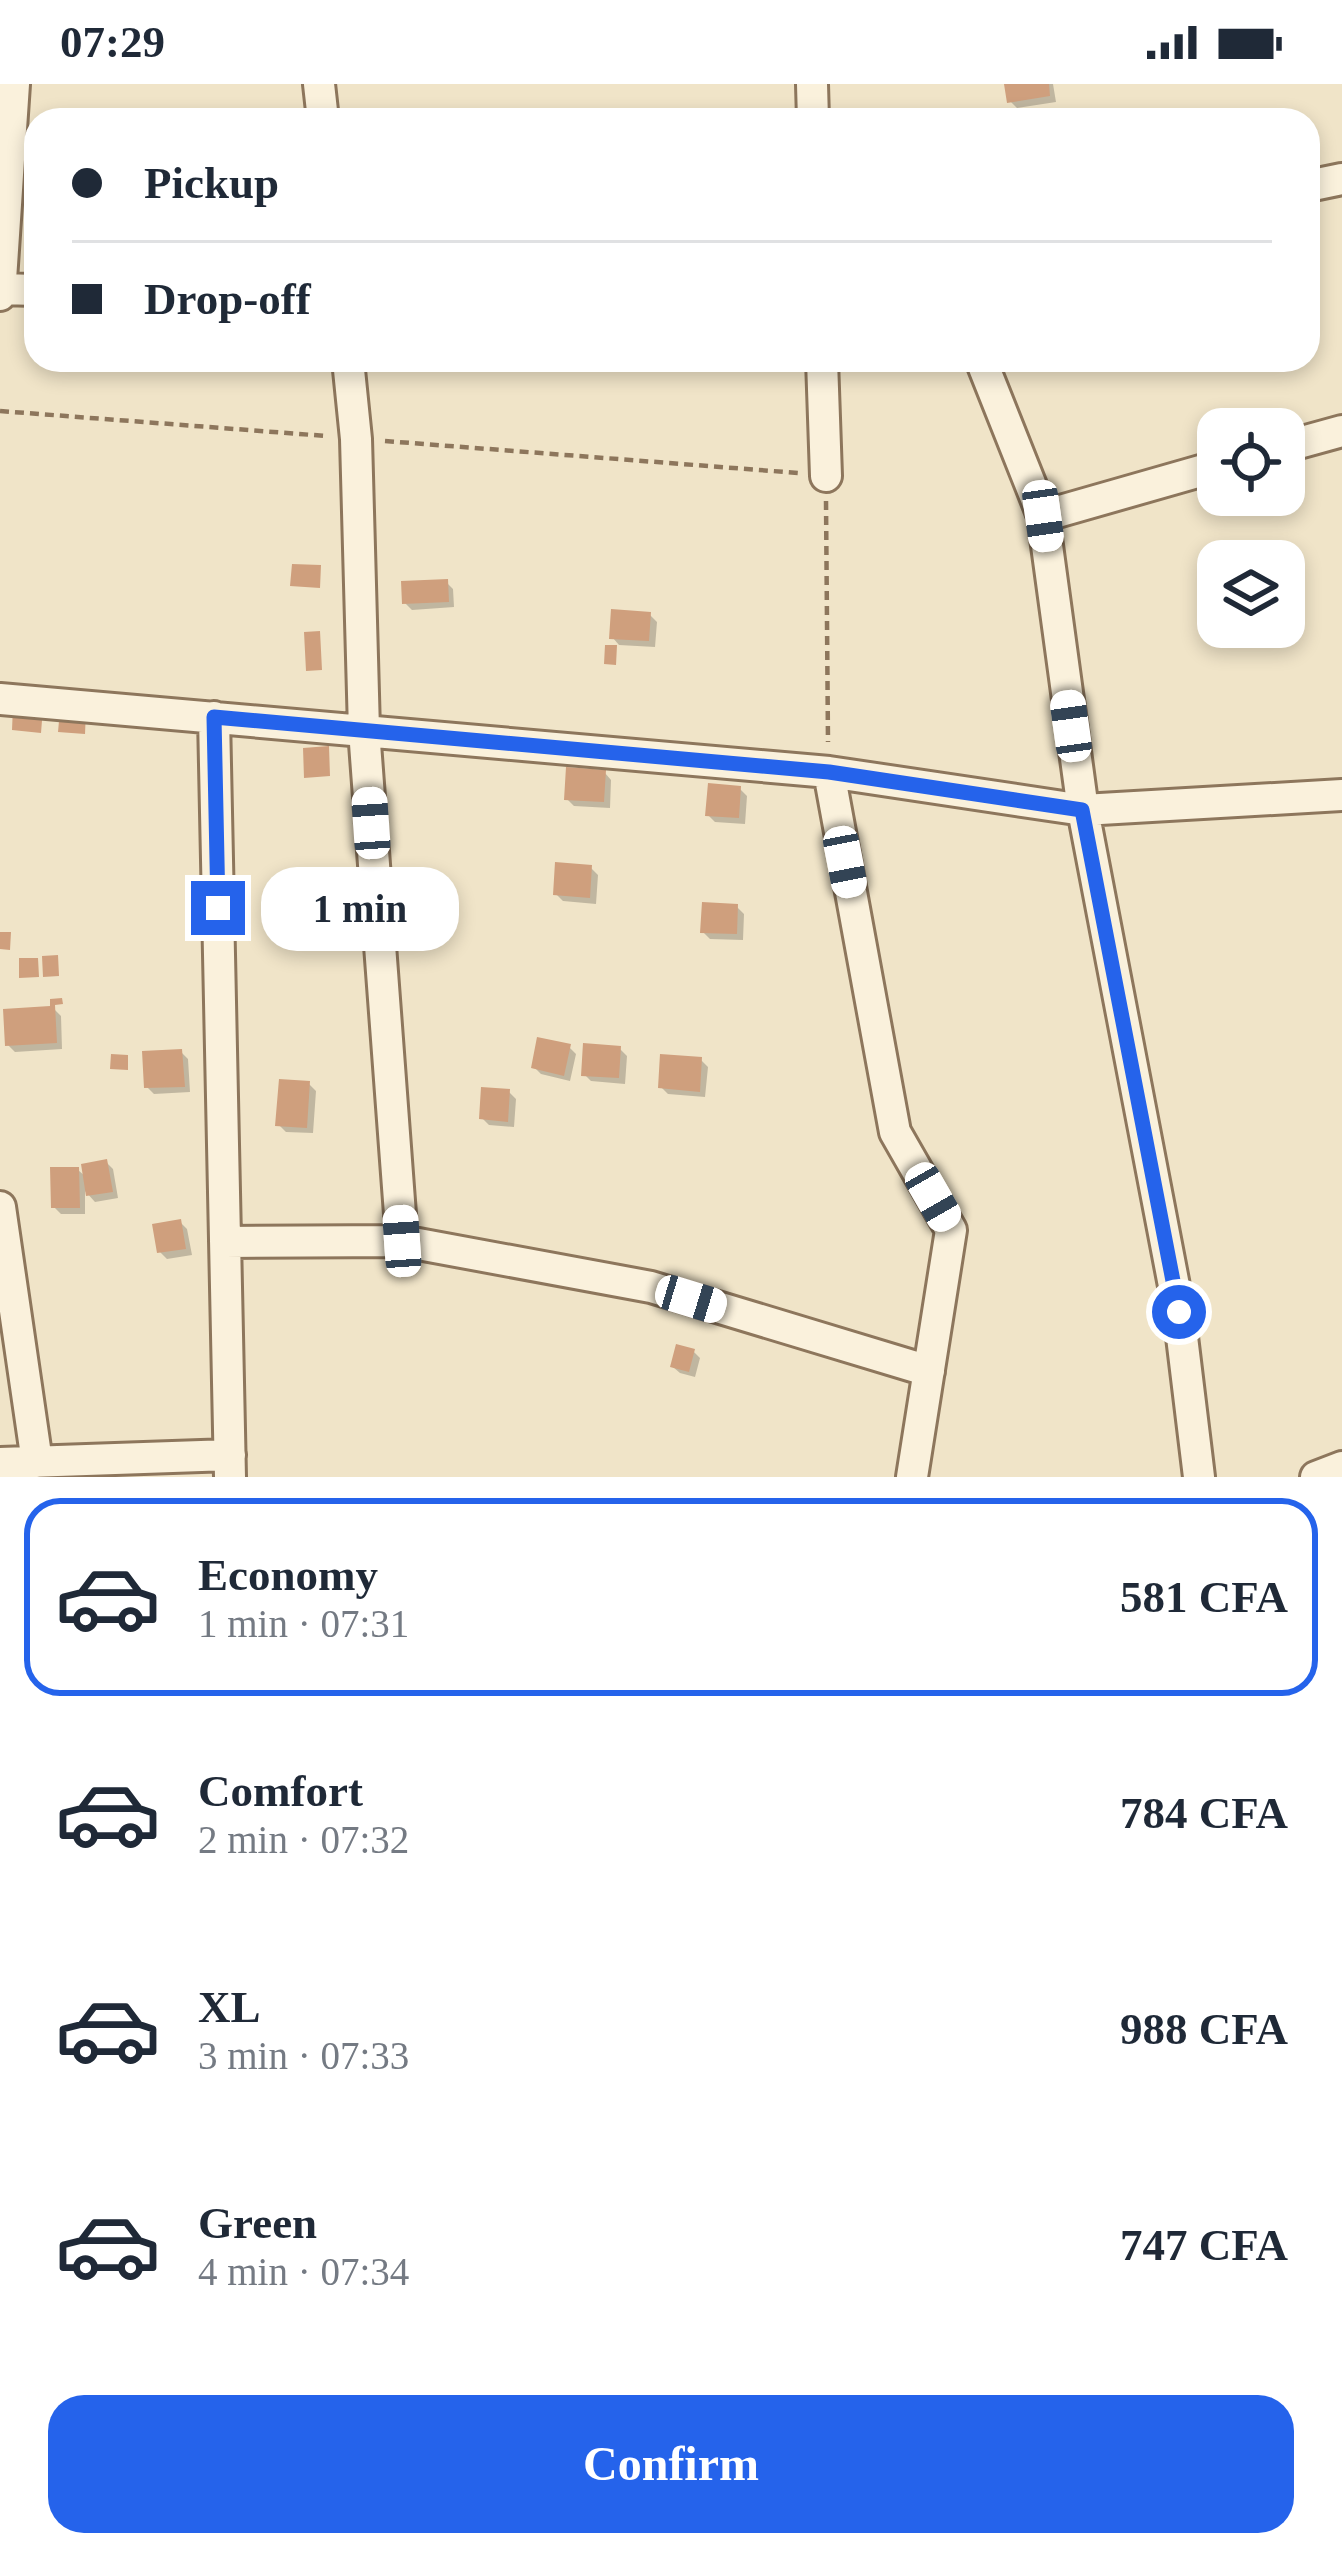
<!DOCTYPE html>
<meta charset="utf-8">
<style>
body{margin:0;font-family:Georgia,serif;background:#f6f6f7;color:#1f2937;height:100vh;display:flex;flex-direction:column;font-size:45px;white-space:nowrap}
*{box-sizing:border-box;margin:0}
p{font-size:39px;color:#747a83}
.icon{flex:none;width:66px;height:66px;fill:none;stroke:currentColor;stroke-width:2;stroke-linecap:round;stroke-linejoin:round}
.map{position:relative;height:1393px;overflow:hidden}
.panel{display:flex;flex-direction:column;background:#fff;flex:1}
.panel>*{flex:none}
.banner{position:absolute;left:24px;top:24px;width:1296px;height:264px;border-radius:36px;box-shadow:0 6px 18px #0003;display:grid;align-content:center;height:264px;padding:0 48px;background:#fff}
.controls{position:absolute;left:1197px;top:324px;display:grid;gap:24px}
.controls a{display:grid;place-items:center;width:108px;height:108px;border-radius:24px;background:#fff;box-shadow:0 6px 18px #0003;font-size:60px}
.end{position:absolute;width:54px;height:54px;margin:-27px;border:15px solid #2563eb;background:#fff;box-shadow:0 0 0 6px #fff}
.from{border-radius:50%}
.bubble{position:absolute;height:84px;border-radius:36px;background:#fff;box-shadow:0 6px 18px #0003;font-size:39px;font-weight:600;line-height:84px;text-align:center}
.car{position:absolute;width:36px;height:72px;margin:-36px -18px;border-radius:15px;box-shadow:0 0 9px 3px #0007;background:linear-gradient(#fff 24%,#345 0 40%,#fff 0 76%,#345 0 86%,#fff 0)}
.banner b{display:flex;align-items:center;gap:42px;height:114px;font-size:45px}
.banner b+b{border-top:3px solid #e0e1e3}
.banner i{width:30px;height:30px;background:#1f2937}
ul{padding:21px 0 0;list-style:none}
li{display:flex;align-items:center;gap:36px;height:198px;margin:0 24px 18px;padding:0 24px;border:6px solid transparent;border-radius:36px}
li div{flex:1}
li b{display:block;font-size:45px}
li em{font-style:normal;font-weight:600}
li.selected{border-color:#2563eb}
li>.icon{width:108px;height:108px;stroke-width:1.5}
.button{display:flex;gap:24px;margin-top:auto;padding:24px 48px}
.button a{flex:1;height:138px;border-radius:36px;background:#2563eb;color:#fff;font-size:48px;font-weight:600;line-height:138px;text-align:center}
.status{display:flex;justify-content:space-between;align-items:center;height:84px;padding:0 60px;background:#fff;direction:ltr}
.status svg{height:33px;fill:currentColor}
.map>svg:first-child{display:block}
.shadow{fill:#0003}
.building{fill:#cf9f7d}
.lines{fill:none;stroke-linecap:round;stroke-linejoin:round}
.street-casing{stroke:#8d765c;stroke-width:36}
.path{stroke:#8d765c;stroke-width:4.5;stroke-dasharray:9 6;stroke-linecap:butt}
.street{stroke:#faf1dc;stroke-width:30}
.route{stroke:#2563eb;stroke-width:15}
</style>
<div class="status"><b>07:29</b><svg viewBox="0 0 49 12"><path d="M0 12V9h3v3zM5 12V6h3v6zM10 12V3h3v9zM15 12V0h3v12zM26 1h20v11H26zM47 4h2v5h-2z"/></svg></div>
<div class="map">
<svg width="1342" height="1393" viewBox="0 0 1342 1393">
<rect width="100%" height="100%" fill="#f0e4c8"/>
<path class="shadow" d="M1007,0h46l3,18 -39,6 -7,-7z
M446,498l7,7 1,18 -42,3 -7,-7z
M650,531l7,7 -2,25 -36,-2 -6,-7z
M605,689l6,7 -1,28 -36,-2 -7,-7z
M740,705l7,7 -2,28 -30,-2 -7,-7z
M591,784l7,7 -2,29 -33,-3 -7,-7z
M737,823l7,7 -1,26 -33,-1 -7,-7z
M54,925l7,7 1,33 -47,3 -7,-7z
M569,963l7,7 -6,27 -29,-7 -7,-7z
M620,965l7,7 -2,28 -34,-3 -7,-7z
M181,968l7,7 2,33 -36,2 -7,-7z
M701,976l7,7 -3,30 -37,-3 -7,-7z
M309,1000l7,7 -3,42 -27,-1 -7,-7z
M509,1008l7,7 -2,28 -25,-2 -7,-7z
M106,1078l7,7 5,29 -23,4 -10,-11v23h-24l-7,-7 24,-37 8,7z
M180,1138l7,7 5,26 -25,4 -7,-7z
M693,1267l7,7 -5,19 -15,-4 -7,-6z"/>
<path class="building" d="M1004,0h45l1,12 -43,7z
M292,480l29,1 -1,23 -30,-2z
M448,495l1,23 -47,2 -1,-23z
M611,525l40,3 -2,29 -40,-2z
M320,547l2,39 -16,1 -2,-39z
M605,561h12l-1,20 -12,-1z
M13,622l30,2 -2,25 -29,-3z
M60,626l26,1 -1,23 -27,-2z
M329,662l1,30 -26,2 -1,-30z
M566,683l40,3 -2,32 -40,-2z
M708,699l33,3 -2,32 -34,-2z
M555,778l37,3 -2,33 -37,-3z
M702,818l36,2 -1,30 -37,-1z
M0,848h11l-1,18 -10,-1z
M58,871l1,21 -16,1 -1,-21z
M19,874h19l1,19 -20,1z
M62,914l1,6 -8,1 2,38 -52,3 -2,-37 47,-3v-7z
M537,953l34,7 -7,32 -33,-8z
M583,959l38,3 -2,32 -38,-2z
M182,965l3,38 -41,1 -2,-37z
M111,970l17,1v15l-18,-1z
M660,970l42,3 -2,35 -42,-4z
M279,995l31,2 -3,47 -32,-2z
M481,1003l29,2 -2,33 -29,-3z
M107,1075l6,33 -27,4 -5,-32z
M50,1083h29l1,41h-29z
M181,1135l5,30 -29,4 -5,-29z
M676,1260l19,5 -6,23 -19,-5z"/>
<g class="lines">
<defs>
<path id="street" d="M319,0l4,36
M812,0l1,36
M1308,102l34,-7
M0,205l36,1
M0,211l14,-211
M348,276l8,79 8,291 38,511
M822,276l4,116
M981,276l62,156 40,294 96,502 20,165
M1284,363l58,-16
M1043,432l175,-50
M0,615l829,73 254,38 259,-15
M214,633l16,760
M829,688l66,360 56,98 -39,247
M0,1123l37,255
M225,1158l177,-1 249,46 278,84
M0,1379l230,-8
M1316,1393l26,-10"/>
</defs>
<use href="#street" class="street-casing"/>
<path class="path" d="M0,327l326,25
M385,357l413,32
M826,417l2,241"/>
<use href="#street" class="street"/>
</g>
<g class="lines">
<path class="route" d="M218,824l-4,-191 615,55 253,38 97,502"/>
</g>
</svg>
<div class="controls">
<a><svg class="icon" aria-label="locate" viewBox="0 0 24 24"><circle cx="12" cy="12" r="6"/><path d="M12 2v4M12 18v4M2 12h4M18 12h4"/></svg></a>
<a><svg class="icon" aria-label="layers" viewBox="0 0 24 24"><path d="M12 4l9 5-9 5-9-5zM3 14l9 5 9-5"/></svg></a>
</div>
<i class="end from" style="left:1179px;top:1228px"></i>
<i class="end" style="left:218px;top:824px"></i>
<div class="bubble" style="left:261px;top:783px;width:198px">1 min</div>
<i class="car" style="left:1043px;top:432px;rotate:172deg"></i>
<i class="car" style="left:1071px;top:642px;rotate:352deg"></i>
<i class="car" style="left:371px;top:739px;rotate:356deg"></i>
<i class="car" style="left:845px;top:778px;rotate:169deg"></i>
<i class="car" style="left:933px;top:1113px;rotate:150deg"></i>
<i class="car" style="left:402px;top:1157px;rotate:356deg"></i>
<i class="car" style="left:691px;top:1215px;rotate:107deg"></i>
<div class="banner">
<b><i class="from"></i>Pickup</b>
<b><i></i>Drop-off</b>
</div>
</div>
<section class="panel">
<ul>
<li class="selected"><svg class="icon" aria-label="car" viewBox="0 0 24 24"><path d="M5 17H2v-5l4-1 3-4h7l3 4 3 1v5h-3M9 17h6M6 11h13"/><circle cx="7" cy="17" r="2"/><circle cx="17" cy="17" r="2"/></svg><div><b>Economy</b><p>1 min · 07:31</p></div><em>581 CFA</em></li>
<li><svg class="icon" aria-label="car" viewBox="0 0 24 24"><path d="M5 17H2v-5l4-1 3-4h7l3 4 3 1v5h-3M9 17h6M6 11h13"/><circle cx="7" cy="17" r="2"/><circle cx="17" cy="17" r="2"/></svg><div><b>Comfort</b><p>2 min · 07:32</p></div><em>784 CFA</em></li>
<li><svg class="icon" aria-label="car" viewBox="0 0 24 24"><path d="M5 17H2v-5l4-1 3-4h7l3 4 3 1v5h-3M9 17h6M6 11h13"/><circle cx="7" cy="17" r="2"/><circle cx="17" cy="17" r="2"/></svg><div><b>XL</b><p>3 min · 07:33</p></div><em>988 CFA</em></li>
<li><svg class="icon" aria-label="car" viewBox="0 0 24 24"><path d="M5 17H2v-5l4-1 3-4h7l3 4 3 1v5h-3M9 17h6M6 11h13"/><circle cx="7" cy="17" r="2"/><circle cx="17" cy="17" r="2"/></svg><div><b>Green</b><p>4 min · 07:34</p></div><em>747 CFA</em></li>
</ul>
<div class="button"><a>Confirm</a></div>
</section>
